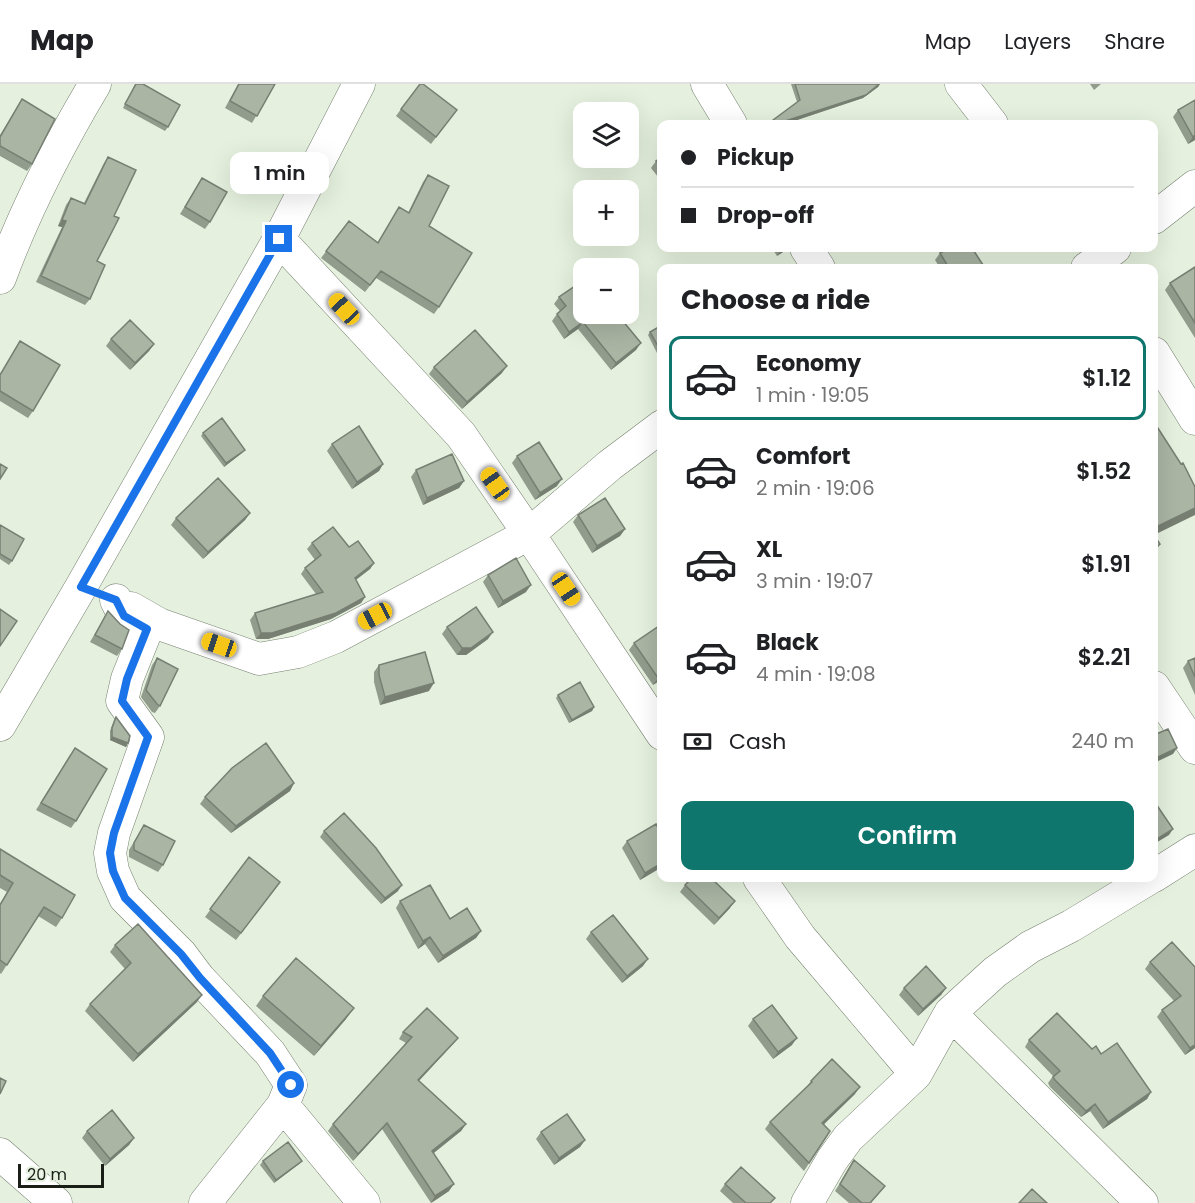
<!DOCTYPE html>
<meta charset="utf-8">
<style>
body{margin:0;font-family:Poppins,sans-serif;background:#f2f2f2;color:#202124;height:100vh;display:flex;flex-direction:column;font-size:22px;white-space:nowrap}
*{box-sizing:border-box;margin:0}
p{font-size:20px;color:#757577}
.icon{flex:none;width:33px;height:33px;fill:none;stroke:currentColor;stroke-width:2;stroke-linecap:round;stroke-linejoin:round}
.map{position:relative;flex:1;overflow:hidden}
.sheet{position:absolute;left:657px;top:180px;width:501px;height:618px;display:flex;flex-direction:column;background:#fff;border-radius:12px;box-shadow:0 6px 24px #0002}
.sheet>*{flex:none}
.hud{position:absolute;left:657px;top:36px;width:501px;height:132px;border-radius:12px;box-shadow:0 6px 24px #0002;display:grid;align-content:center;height:132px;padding:0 24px;background:#fff}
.tools{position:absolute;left:573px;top:18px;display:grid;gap:12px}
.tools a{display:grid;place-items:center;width:66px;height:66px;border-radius:12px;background:#fff;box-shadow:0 6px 24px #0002;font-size:30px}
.scale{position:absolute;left:18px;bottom:15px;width:86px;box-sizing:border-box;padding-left:6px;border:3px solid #191e17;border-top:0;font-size:16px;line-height:21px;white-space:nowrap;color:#191e17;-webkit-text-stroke:4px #e5f1de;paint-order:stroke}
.end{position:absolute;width:27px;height:27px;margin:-14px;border:8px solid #1a73e8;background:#fff;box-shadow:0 0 0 3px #fff}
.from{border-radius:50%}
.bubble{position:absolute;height:42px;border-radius:12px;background:#fff;box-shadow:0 6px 24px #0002;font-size:20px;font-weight:600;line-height:42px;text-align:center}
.car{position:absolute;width:18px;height:36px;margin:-18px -9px;border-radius:8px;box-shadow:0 0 4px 2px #0007;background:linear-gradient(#f5c518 24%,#345 0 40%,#f5c518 0 76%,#345 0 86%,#f5c518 0)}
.hud b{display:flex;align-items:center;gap:21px;height:57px;font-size:22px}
.hud b+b{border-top:2px solid #e0e0e0}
.hud i{width:15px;height:15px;background:#202124}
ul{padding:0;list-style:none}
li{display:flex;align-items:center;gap:18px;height:84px;margin:0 12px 9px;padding:0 12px;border:3px solid transparent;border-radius:12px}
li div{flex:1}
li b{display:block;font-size:22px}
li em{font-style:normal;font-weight:600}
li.on{border-color:#0f766e}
li>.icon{width:54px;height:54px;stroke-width:1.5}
h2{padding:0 24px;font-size:27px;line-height:72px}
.pay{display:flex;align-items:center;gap:15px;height:66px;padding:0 24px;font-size:22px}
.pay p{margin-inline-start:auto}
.action{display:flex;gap:12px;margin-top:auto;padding:12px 24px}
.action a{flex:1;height:69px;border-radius:12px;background:#0f766e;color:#fff;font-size:24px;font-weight:600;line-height:69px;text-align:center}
header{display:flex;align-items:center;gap:36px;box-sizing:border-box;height:84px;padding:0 30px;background:#fff;border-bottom:2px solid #e0e0e0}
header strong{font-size:28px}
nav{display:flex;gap:33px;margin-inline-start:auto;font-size:21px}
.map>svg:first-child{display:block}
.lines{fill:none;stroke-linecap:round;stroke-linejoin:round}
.minor-casing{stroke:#778171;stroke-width:33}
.minor{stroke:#fff;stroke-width:32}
.wall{fill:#929c8d}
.shaded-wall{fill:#777f73}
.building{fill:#aab5a4;stroke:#777f73;stroke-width:1.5}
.route{stroke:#1a73e8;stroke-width:8}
</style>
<header>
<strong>Map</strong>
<nav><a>Map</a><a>Layers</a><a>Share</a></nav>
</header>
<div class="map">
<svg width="1195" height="1119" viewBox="0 0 1195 1119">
<rect width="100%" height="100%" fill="#e5f1de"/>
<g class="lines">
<defs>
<path id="minor" d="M707,0l24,40
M961,0l31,40
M1154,134l41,-32
M279,155l182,196 68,99 133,200
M806,164l13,20
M1087,184l28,-20
M0,194c25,-68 58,-132 95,-194
M1154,269l41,66
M116,516l8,16 23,13 -20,50 -5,22 26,36 -34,96 -4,20 3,18 12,27 56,56 18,24 71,75 21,32 -8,20 -78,98
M131,524l28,16 100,35 39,-7 38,-15 193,-103 81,-69 52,-39
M1154,603l41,61
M0,641l81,-138 198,-348 80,-155
M1154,792l41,-26
M759,794l41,59 116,137
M950,929l192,190
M283,1021l81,98
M0,1070l56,49
M807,1119l25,-43 16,-22 68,-64 34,-61 45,-41 35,-25 41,-21 79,-48"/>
</defs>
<use href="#minor" class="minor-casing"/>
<use href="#minor" class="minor"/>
</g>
<path class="wall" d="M135,0l33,43 -3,4 -42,-23z
M238,0h37l-23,39 -27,-15z
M791,0h89l-2,3 -15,11 -78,26h-17l29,-22z
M1090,0h11l-7,6z
M22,15l10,65 -5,7 -27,-15v-21z
M1195,16v40l-7,4 -15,-27 5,-7z
M401,25l56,1 -26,34 -35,-28z
M584,42v16l-8,-7z
M108,73l6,59 -17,45 -7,38 -5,6 -49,-23 26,-55 -4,-1 8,-21 5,-7 13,5 20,-40z
M662,73v25l-11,-14 5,-7z
M428,91l1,51 10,81 -5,7 -58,-36 -11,14 -44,-34 28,-37 29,21 21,-35 9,6 15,-31z
M202,94l8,44 -5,7 -25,-15z
M772,164h17l-12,8z
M940,169l45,15h-45l-5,-8z
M1195,183v71l-30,-48 5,-7z
M559,213l77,53 -25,20 -33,-41 -14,10 -12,-18 5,-7 3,-3 -6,-7z
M662,241l-1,36 -13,-26 2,-3z
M111,255l43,5 -5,7 -19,19 -24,-24z
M20,257l13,70 -5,7 -28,-17v-27z
M434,283l68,6 -40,36 -33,-35z
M203,349l39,20 -18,14 -23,-31z
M332,360l51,20 -4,7 -27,18 -25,-38z
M517,372l40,30 -22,14 -23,-37z
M416,386l48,11 -5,7 -36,17 -12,-28z
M250,429l-5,7 -42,39 -32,-34 5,-7z
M578,431l47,14 -5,7 -28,17 -19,-31z
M0,441l12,36 -3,4 -9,-6z
M312,459l37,4 25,16 -4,6 -14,11 9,17 -4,6 -30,16 -63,20h-12l-6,-19 5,-7 61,-19 -15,-20 4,-6 10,-8 -8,-11z
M488,491l38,17 -28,16 -15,-26z
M108,527l14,38 -5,7 -27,-14z
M447,543l41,12 -22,16h-9l-15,-21z
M662,546v49l-9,6 -24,-35 5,-7z
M157,574l3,48 -5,7 -3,-1 -11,-15 11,-32z
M1195,574v37l-12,-27 5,-7z
M379,581l50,26 -49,14 -6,-23v-10z
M558,611l36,12 -2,4 -23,12 -13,-25z
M116,633l12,26 -2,4 -16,-7v-9l4,-11z
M70,671l6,66 -5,7 -35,-18z
M294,699l-4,8 -59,42 -31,-29 5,-7z
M144,741l19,40 -5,7 -29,-15v-7z
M324,747l74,60 -17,13 -61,-67z
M627,757l35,26 -22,13 -18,-32z
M0,765l62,69 -6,9 -18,-11 -37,58 -1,-1v-69l7,-12 -7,-4z
M249,773l26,32 -39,51 -31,-23z
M685,801l45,23 -16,17 -34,-33z
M400,817l50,18 31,12 -5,7 -38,25 -13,-19 -7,5 -22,-41z
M591,848l52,34 -21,17 -36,-44z
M1172,858l23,106 -10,7 -28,-38 5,-7 12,-9 -29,-32 5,-7z
M115,861l82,57 -64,60 -48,-51 5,-7 35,-35 -15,-17z
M904,904h42l-5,7 -23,21 -19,-21z
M263,912l83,23 -32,37 -58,-50z
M753,935l39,26 -19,14 -25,-33z
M403,948l50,12 -34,37 47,43 -5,7 -27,22 15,38 -18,12 -49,-74 -29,32 -25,-30 5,-7 73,-81 -7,-4z
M1029,956l63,9 9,5 50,38 -4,7 -44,30 -13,-18 -9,6 -31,-30 -2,-4 5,-7 -28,-29z
M811,997l44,13 -31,30 6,7 -26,40 -39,-42 5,-7 36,-34z
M87,1047l47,7 -5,7 -24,21 -23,-28z
M541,1048l44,8 -5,7 -26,18 -18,-26z
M854,1076l31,26 -14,17h-22l-14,-12z
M263,1077l36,3 -25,19 -14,-18z
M725,1100l46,19h-38l-13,-12z"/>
<path class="shaded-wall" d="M880,0l-2,3 -15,11 -78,26h-9z
M1195,51v5l-7,4 5,-7z
M62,136l4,1 -4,6 -4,-1z
M782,164h7l-12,8z
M583,238l-5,7 -14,10 5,-7z
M641,259l-5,7 -25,20 5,-7z
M154,260l-5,7 -19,19 5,-7z
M507,282l-5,7 -40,36 5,-7z
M245,366l-3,3 -18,14 2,-4z
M383,380l-4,7 -27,18 5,-7z
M562,395l-5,7 -22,14 5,-7z
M464,397l-5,7 -36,17 4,-7z
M1195,424v7l-41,20v-7z
M250,429l-5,7 -42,39 5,-7z
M625,445l-5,7 -28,17 5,-7z
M1160,460l-6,10v-5z
M374,479l-4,6 -20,15 5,-6z
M531,501l-5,7 -28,16 5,-7z
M365,513l-4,6 -30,16 -63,20h-12l5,-6z
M493,548l-5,7 -22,16h-9l5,-7z
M662,591v4l-9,6 5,-7z
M434,599l-5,8 -49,14 5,-8z
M594,623l-2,4 -23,12 3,-3z
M112,653l16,6 -2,4 -16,-7z
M1177,664l-4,6 -19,9v-4z
M294,699l-4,8 -59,42 5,-7z
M1173,745l-4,6 -15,9v-3z
M662,779v4l-22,13 5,-7z
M402,801l-4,6 -17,13 4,-6z
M735,817l-5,7 -16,17 5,-7z
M481,847l-5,7 -38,25 5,-7z
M430,853l-5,7 -7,5 5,-8z
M648,875l-5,7 -21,17 5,-7z
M946,904l-5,7 -23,21 5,-7z
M202,911l-5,7 -64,60 5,-8z
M354,924l-8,11 -32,37 7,-10z
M458,954l-5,6 -40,43 5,-7z
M797,954l-5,7 -19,14 5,-7z
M1195,961v3l-10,7 5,-7z
M860,1003l-5,7 -37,36 4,-7z
M1151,1008l-4,7 -44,30 5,-7z
M1095,1020l-5,7 -9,6 5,-6z
M387,1039l-5,6 -29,32 5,-7z
M466,1040l-5,7 -34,27 5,-7z
M134,1054l-5,7 -24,21 5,-7z
M585,1056l-5,7 -26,18 5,-7z
M302,1077l-3,3 -25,19 2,-3z
M454,1100l-5,7 -18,12 4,-7z"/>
<path class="building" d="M136,0h7l37,21 -12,22 -43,-23z
M239,0h36l-18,32 -27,-15z
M420,0h3l34,26 -21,27 -35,-28z
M795,0h84l-13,11 -90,29h-6l-1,-1 31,-23z
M22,15l33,20 -23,45 -32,-18v-9z
M1195,16v35l-2,2 -15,-27z
M1116,37l1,3h-7z
M584,42v10l-5,-5z
M108,73l28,13 -22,46 5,2 -22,43 8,4 -15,34 -49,-23 25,-55 -4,-1 9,-22 14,6z
M662,73v11l-6,-7z
M428,91l21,11 -20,40 43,27 -33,54 -58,-36 -11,14 -44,-34 23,-30 29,22 21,-36 10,6z
M202,94l25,14 -17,30 -25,-15z
M950,164h22l13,20h-36l-9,-15z
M1195,183v56l-25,-40z
M584,196v34h33l24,29 -25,20 -33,-41 -14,10 -12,-18 9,-8 -7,-9z
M130,236l24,24 -19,19 -24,-24z
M662,241v28l-12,-21z
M475,246l32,36 -40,36 -33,-35z
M20,257l40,24 -27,46 -33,-20v-16z
M222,334l23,32 -19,13 -23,-30z
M1154,338l27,42 2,-1 12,24v21l-41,20z
M359,342l24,38 -26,18 -25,-38z
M539,358l23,37 -22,14 -23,-37z
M452,370l12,27 -37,17 -11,-28z
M0,380l7,4 -7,11z
M218,394l32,35 -42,39 -32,-34z
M605,414l20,31 -28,17 -19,-31z
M0,441l24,14 -12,22 -12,-7z
M333,443l16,20 9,-6 16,22 -19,15 10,19 -29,16 -64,20h-11l-6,-20 68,-21 -18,-24 16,-13 -9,-12z
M1154,451l6,9 -6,5z
M516,474l15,27 -28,16 -15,-26z
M476,523l17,25 -22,16h-9l-15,-21z
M0,525l17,12 -17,25z
M108,527l12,13 9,6 -7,19 -27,-14z
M659,542l3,4v45l-4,3 -24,-35z
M425,568l9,31 -49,14 -6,-22v-10z
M157,574l21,11 -18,37 -3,-2 -11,-14z
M1195,574v19l-7,-16z
M580,598l14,25 -22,13 -14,-25z
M116,633l14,19 -2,7 -16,-6v-9z
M1168,645l9,19 -23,11v-24z
M266,659l28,40 -58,43 -31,-29 27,-29z
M75,664l32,21 -31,52 -35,-18z
M1154,717l19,28 -19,12z
M344,729l32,35 26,37 -17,13 -61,-67z
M656,740l6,10v29l-17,10 -18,-32z
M144,741l31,16 -12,24 -29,-15v-7z
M0,765l75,46 -13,23 -18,-11 -37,58 -7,-5v-55l13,-22 -13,-8z
M249,773l31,25 -39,51 -31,-24z
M692,794h19l24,23 -16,17 -34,-33z
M430,801l20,34 17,-11 14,23 -38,25 -13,-19 -7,4 -23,-40z
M613,831l35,44 -21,17 -36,-44z
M138,840l64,71 -64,59 -48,-50 41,-41 -16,-18z
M1172,858l23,25v78l-5,3 -28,-38 19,-14 -31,-34z
M296,874l58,50 -33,38 -58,-50z
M926,882l20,22 -23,21 -19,-21z
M772,921l25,33 -19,14 -25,-33z
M427,924l31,30 -40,42 48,44 -34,27 22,33 -19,12 -48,-73 -29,31 -25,-30 79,-87 -9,-5z
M1057,929l35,36 4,-3 5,8 16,-11 34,49 -43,30 -13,-18 -9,7 -31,-31 -2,-3 7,-6 -31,-31z
M832,975l28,28 -38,36 8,8 -21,32 -39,-41 42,-40 -1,-1z
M0,994l6,3 -6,13z
M112,1026l22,28 -24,21 -23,-28z
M567,1030l18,26 -26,18 -18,-26z
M288,1058l14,19 -26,19 -13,-19z
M854,1076l31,26 -15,17h-8l-22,-19z
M741,1083l34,31 -5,5h-24l-21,-19z
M1032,1105l15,14h-28z"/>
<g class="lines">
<path class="route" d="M279,155l-198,348 35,13 8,16 23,13 -20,50 -5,22 26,36 -34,96 -4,20 3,18 12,27 56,56 19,24 70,75 21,32"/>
</g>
</svg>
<div class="tools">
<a><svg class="icon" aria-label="layers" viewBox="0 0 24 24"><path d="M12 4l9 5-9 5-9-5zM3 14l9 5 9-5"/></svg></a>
<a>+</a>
<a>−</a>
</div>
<div class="scale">20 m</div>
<i class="end from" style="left:291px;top:1001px"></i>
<i class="end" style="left:279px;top:155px"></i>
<div class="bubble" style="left:230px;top:68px;width:99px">1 min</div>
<i class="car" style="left:344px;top:225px;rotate:317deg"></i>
<i class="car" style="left:495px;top:400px;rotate:325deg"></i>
<i class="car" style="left:566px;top:505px;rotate:146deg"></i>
<i class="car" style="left:375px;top:532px;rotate:242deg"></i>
<i class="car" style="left:219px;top:561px;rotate:289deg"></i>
<div class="hud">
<b><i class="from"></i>Pickup</b>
<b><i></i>Drop-off</b>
</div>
<section class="sheet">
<h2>Choose a ride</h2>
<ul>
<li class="on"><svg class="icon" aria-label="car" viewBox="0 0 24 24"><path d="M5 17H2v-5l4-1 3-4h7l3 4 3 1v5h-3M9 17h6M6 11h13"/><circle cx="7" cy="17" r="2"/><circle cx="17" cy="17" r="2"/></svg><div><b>Economy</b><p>1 min · 19:05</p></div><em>$1.12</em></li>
<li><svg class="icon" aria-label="car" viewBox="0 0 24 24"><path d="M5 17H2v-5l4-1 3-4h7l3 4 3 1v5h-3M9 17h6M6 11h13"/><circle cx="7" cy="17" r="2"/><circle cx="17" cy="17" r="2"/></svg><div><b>Comfort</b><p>2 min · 19:06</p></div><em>$1.52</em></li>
<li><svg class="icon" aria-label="car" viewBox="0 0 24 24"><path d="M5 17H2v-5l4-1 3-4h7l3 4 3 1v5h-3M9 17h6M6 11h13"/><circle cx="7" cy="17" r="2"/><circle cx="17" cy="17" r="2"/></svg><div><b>XL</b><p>3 min · 19:07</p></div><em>$1.91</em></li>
<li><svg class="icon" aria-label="car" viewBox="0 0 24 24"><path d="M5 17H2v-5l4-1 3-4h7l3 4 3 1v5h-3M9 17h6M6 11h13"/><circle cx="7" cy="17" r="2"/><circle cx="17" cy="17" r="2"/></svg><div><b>Black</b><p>4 min · 19:08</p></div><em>$2.21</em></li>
</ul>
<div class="pay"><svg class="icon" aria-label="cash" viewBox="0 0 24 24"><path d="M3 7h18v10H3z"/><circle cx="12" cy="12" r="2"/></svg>Cash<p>240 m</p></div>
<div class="action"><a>Confirm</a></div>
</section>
</div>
